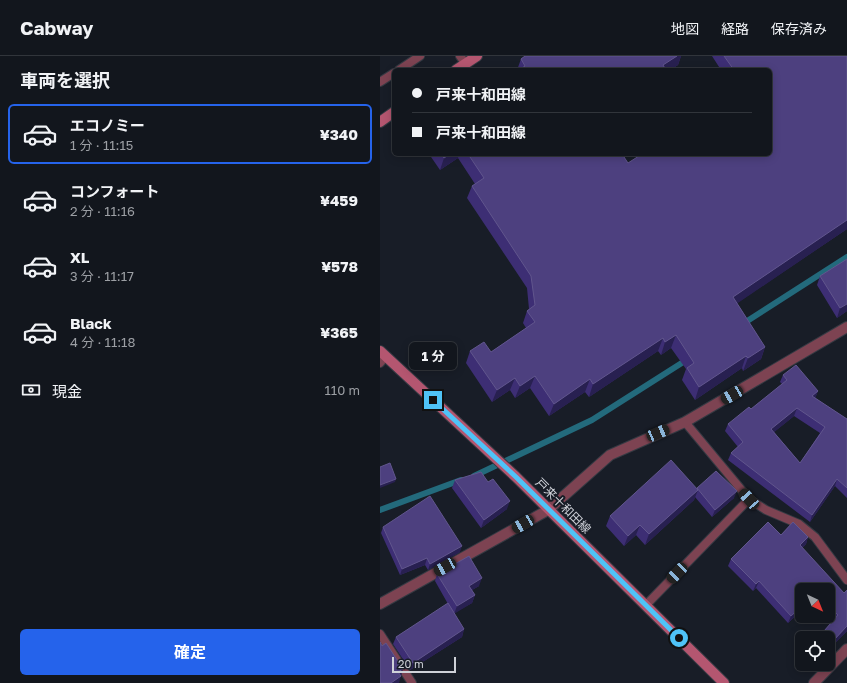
<!DOCTYPE html>
<html lang="ja">
<meta charset="utf-8">
<style>
body{margin:0;font-family:"Golos Text","Noto Sans JP",sans-serif;background:#1f232a;color:#f1f3f6;height:100vh;display:flex;flex-direction:column;font-size:15px;white-space:nowrap}
*{box-sizing:border-box;margin:0}
p{font-size:13px;color:#9c9fa4}
.icon{flex:none;width:22px;height:22px;fill:none;stroke:currentColor;stroke-width:2;stroke-linecap:round;stroke-linejoin:round}
.map{position:relative;flex:1;overflow:hidden}
.panel{display:flex;flex-direction:column;background:#12161d;width:380px}
.panel>*{flex:none}
.top-card{position:absolute;left:12px;top:12px;width:380px;height:88px;border-radius:6px;box-shadow:0 2px 10px #0003,0 0 0 1px #31353b;display:grid;align-content:center;height:88px;padding:0 20px;background:#12161d}
.needle{width:26px;rotate:137deg}
.fabs{position:absolute;left:415px;top:527px;display:grid;gap:8px}
.fabs a{display:grid;place-items:center;width:40px;height:40px;border-radius:6px;background:#12161d;box-shadow:0 2px 10px #0003,0 0 0 1px #31353b;font-size:20px}
.scale{position:absolute;left:12px;bottom:10px;width:64px;box-sizing:border-box;padding-left:4px;border:2px solid #ced1d8;border-top:0;font-size:11px;line-height:14px;white-space:nowrap;color:#ced1d8;-webkit-text-stroke:3px #181d27;paint-order:stroke}
.end{position:absolute;width:18px;height:18px;margin:-9px;border:5px solid #4fc3f7;background:#111;box-shadow:0 0 0 2px #111}
.from{border-radius:50%}
.bubble{position:absolute;height:28px;border-radius:6px;background:#12161d;box-shadow:0 2px 10px #0003,0 0 0 1px #31353b;font-size:13px;font-weight:700;line-height:28px;text-align:center}
.car{position:absolute;width:12px;height:24px;margin:-12px -6px;border-radius:5px;box-shadow:0 0 3px 1px #0007;background:linear-gradient(#222 24%,#8ab4d8 0 40%,#222 0 76%,#8ab4d8 0 86%,#222 0)}
.top-card b{display:flex;align-items:center;gap:14px;height:38px;font-size:15px}
.top-card b+b{border-top:1px solid #31353b}
.top-card i{width:10px;height:10px;background:#f1f3f6}
ul{padding:0;list-style:none}
li{display:flex;align-items:center;gap:12px;height:60px;margin:0 8px 6px;padding:0 12px;border:2px solid transparent;border-radius:6px}
li div{flex:1}
li b{display:block;font-size:15px}
li em{font-style:normal;font-weight:700}
li.on{border-color:#2563eb}
li>.icon{width:36px;height:36px;stroke-width:1.5}
h2{padding:0 20px;font-size:18px;line-height:48px}
.pay{display:flex;align-items:center;gap:10px;height:44px;padding:0 20px;font-size:15px}
.pay p{margin-inline-start:auto}
.cta{display:flex;gap:8px;margin-top:auto;padding:8px 20px}
.cta a{flex:1;height:46px;border-radius:6px;background:#2563eb;color:#fff;font-size:16px;font-weight:700;line-height:46px;text-align:center}
header{display:flex;align-items:center;gap:24px;box-sizing:border-box;height:56px;padding:0 20px;background:#12161d;border-bottom:1px solid #31353b}
header strong{font-size:19px}
nav{display:flex;gap:22px;margin-inline-start:auto;font-size:14px}
main{display:flex;flex:1;min-height:0}
.map>svg:first-child{display:block}
.lines{fill:none;stroke-linecap:round;stroke-linejoin:round}
.stream{stroke:#236a7c;stroke-width:6}
.lane-casing{stroke:#353a43;stroke-width:10}
.street-casing{stroke:#353a43;stroke-width:12}
.secondary-casing{stroke:#353a43;stroke-width:12}
.lane{stroke:#7d4352;stroke-width:8}
.street{stroke:#7d4352;stroke-width:10}
.secondary{stroke:#b45670;stroke-width:10}
.wall{fill:#3d2e74;fill-rule:evenodd}
.shaded-wall{fill:#282051}
.building{fill:#4d407f;stroke:#61568d;fill-rule:evenodd}
.route{stroke:#4fc3f7;stroke-width:5}
.labels{text-anchor:middle;stroke-width:4;stroke-linejoin:round;paint-order:stroke}
.street-label{font-size:12px;fill:#ced1d8;stroke:#181d27}
</style>
<header>
<strong>Cabway</strong>
<nav><a>地図</a><a>経路</a><a>保存済み</a></nav>
</header>
<main>
<section class="panel">
<h2>車両を選択</h2>
<ul>
<li class="on"><svg class="icon" aria-label="car" viewBox="0 0 24 24"><path d="M5 17H2v-5l4-1 3-4h7l3 4 3 1v5h-3M9 17h6M6 11h13"/><circle cx="7" cy="17" r="2"/><circle cx="17" cy="17" r="2"/></svg><div><b>エコノミー</b><p>1 分 · 11:15</p></div><em>¥340</em></li>
<li><svg class="icon" aria-label="car" viewBox="0 0 24 24"><path d="M5 17H2v-5l4-1 3-4h7l3 4 3 1v5h-3M9 17h6M6 11h13"/><circle cx="7" cy="17" r="2"/><circle cx="17" cy="17" r="2"/></svg><div><b>コンフォート</b><p>2 分 · 11:16</p></div><em>¥459</em></li>
<li><svg class="icon" aria-label="car" viewBox="0 0 24 24"><path d="M5 17H2v-5l4-1 3-4h7l3 4 3 1v5h-3M9 17h6M6 11h13"/><circle cx="7" cy="17" r="2"/><circle cx="17" cy="17" r="2"/></svg><div><b>XL</b><p>3 分 · 11:17</p></div><em>¥578</em></li>
<li><svg class="icon" aria-label="car" viewBox="0 0 24 24"><path d="M5 17H2v-5l4-1 3-4h7l3 4 3 1v5h-3M9 17h6M6 11h13"/><circle cx="7" cy="17" r="2"/><circle cx="17" cy="17" r="2"/></svg><div><b>Black</b><p>4 分 · 11:18</p></div><em>¥365</em></li>
</ul>
<div class="pay"><svg class="icon" aria-label="cash" viewBox="0 0 24 24"><path d="M3 7h18v10H3z"/><circle cx="12" cy="12" r="2"/></svg>現金<p>110 m</p></div>
<div class="cta"><a>確定</a></div>
</section>
<div class="map">
<svg width="467" height="627" viewBox="0 0 467 627">
<rect width="100%" height="100%" fill="#181d27"/>
<g class="lines">
<path class="stream" d="M361,269l106,-68
M94,420l118,-56 96,-61
M0,454l81,-30"/>
<defs>
<path id="lane" d="M80,0l5,7
M19,14l21,-14
M0,26l14,-9
M0,307l6,-7
M305,366l64,77 17,11 33,14 16,13 32,43
M266,549l103,-106
M0,578l32,49"/>
<path id="street" d="M0,548l168,-94 62,-55 75,-33 162,-95
M434,627l33,-34"/>
<path id="secondary" d="M76,14l21,-14
M0,66l14,-10
M0,295l136,126 208,206"/>
</defs>
<use href="#lane" class="lane-casing"/>
<use href="#street" class="street-casing"/>
<use href="#secondary" class="secondary-casing"/>
<use href="#lane" class="lane"/>
<use href="#street" class="street"/>
<use href="#secondary" class="secondary"/>
</g>
<path class="wall" d="M145,0h156l-3,9 -8,5h-153l4,-11z
M332,0h135v173l-110,74 28,44 -4,12 -18,12 -1,-3 -47,32 -13,-20 4,-11 -15,-21 -10,7 -3,-4 -69,46 -4,-5 -36,24 -19,-28 -15,10 -5,-8 -18,12 -26,-39 4,-12 21,1 35,-24 -3,-5 4,-12 2,-2 -2,-21 -60,-90 5,-12 3,-2 -17,-26 -18,12 -11,-16h193l6,9 142,-9v-84h-49z
M440,220l27,35 -10,7 -20,-33z
M403,319l35,16 -3,7 32,21v79l-12,-12 -25,36 -82,-62 3,-7 7,-6 -13,-16 3,-7 23,-15 31,-25 -2,-2zM414,360l26,17 -20,30 -26,-31z
M75,424l52,29 -26,19 -29,-40z
M316,432l38,10 -22,19 -17,-20 -1,3 -49,45 -9,-10 -12,11 -18,-20 4,-10z
M388,466l13,13 12,-13 15,15 -2,7 -4,4 42,45 3,-3v41l-16,16 -3,-3v-6h-7l3,-7 9,-11 -5,-5v-25h-26v20l-14,13 -32,-35 -3,3 -25,-25 3,-7z
M3,471l77,25 -32,18 -3,-5 -25,10 -19,-42z
M57,518l42,12 -7,4 3,5 -3,8 -18,10 10,16 -2,8 -52,33 -17,-26 3,-7 52,-33 -13,-23z"/>
<path class="shaded-wall" d="M297,0h4l-3,9 -8,5h-9l2,-5z
M70,98h9l-1,4 -18,12 4,-12z
M467,164v9l-118,80 4,-12z
M467,248v7l-10,7 3,-10z
M296,279l-5,13 -10,7 4,-13z
M283,282l-5,13 -69,46 4,-13z
M385,291l-4,12 -18,12 5,-13z
M366,300l-4,12 -47,32 4,-13z
M155,320l-5,12 -15,10 5,-12z
M135,322l-5,12 -18,12 5,-12z
M210,323l-5,13 -36,24 5,-12z
M438,335l-3,8 -3,-3z
M417,352l-3,8 -26,21 3,-8z
M16,423l-1,3 -15,6v-3z
M457,423l-2,7 -25,36 2,-7z
M318,434l-4,10 -49,45 4,-11z
M357,435l-3,7 -22,19 3,-7z
M130,445l-3,8 -26,19 3,-8z
M260,469l-4,10 -12,11 4,-10z
M428,481l-2,7 -9,8 3,-7z
M82,490l-2,6 -32,18 2,-6z
M47,502l-2,7 -25,10 2,-6z
M102,522l-3,8 -12,7 2,-7z
M379,525l-3,7 -3,3 3,-7z
M95,539l-3,8 -18,11 3,-8z
M422,550v4l-14,13 3,-7z
M467,570v5l-16,16 3,-7z
M84,573l-2,8 -52,33 3,-7z
M23,613l-2,7 -3,-4z
M21,620l-2,7h-8z"/>
<path class="building" d="M145,0h152l-14,9 3,5h-147l6,-4 -4,-7z
M344,0h123v164l-114,77 32,50 -17,11 -2,-2 -47,31 -12,-19 7,-5 -18,-28 -11,7 -2,-4 -70,46 -3,-5 -36,25 -19,-28 -15,10 -5,-8 -18,12 -27,-39 14,-9 7,10 44,-30 -8,-11 8,-6 -4,-29 -59,-90 12,-8 -16,-24h154l6,9 14,-9h128v-84h-36z
M61,98h9l-6,4z
M467,203v45l-7,4 -20,-32z
M416,309l22,26 -6,5 35,23v69l-10,-9 -25,36 -81,-62 12,-11 -15,-18 21,-17 2,2 36,-29 -4,-5zM417,352l28,19 -25,36 -29,-34z
M291,404l27,30 -49,44 -9,-9 -12,11 -18,-20z
M10,407l6,16 -16,6v-18z
M336,415l21,20 -22,19 -18,-22z
M101,416l7,10 5,-3 17,22 -26,19 -29,-40z
M50,440l32,50 -32,18 -3,-6 -25,11 -19,-42z
M388,466l13,13 12,-13 15,15 -8,8 44,48 3,-3v36l-13,14 -10,-9 14,-16 -10,-10v-15h-26v16l-11,10 -32,-35 -3,3 -25,-25z
M89,500l13,22 -13,8 6,9 -18,11 -20,-32z
M68,547l16,26 -51,34 -17,-26z
M0,586l2,4 4,-3 17,26 -5,3 3,4 -10,7h-11z"/>
<g class="lines">
<path class="route" d="M53,344l83,77 163,161"/>
</g>
<g class="labels">
<g class="street-label">
<text transform="translate(183 450) rotate(45)" y="4">戸来十和田線</text>
</g>
</g>
</svg>
<div class="fabs">
<a><svg class="needle" viewBox="-14 -14 28 28"><path d="M0-13l5 13h-10z" fill="#e53935"/><path d="M0 13l5-13h-10z" fill="#9c9fa4"/></svg></a>
<a><svg class="icon" aria-label="locate" viewBox="0 0 24 24"><circle cx="12" cy="12" r="6"/><path d="M12 2v4M12 18v4M2 12h4M18 12h4"/></svg></a>
</div>
<div class="scale">20 m</div>
<i class="end from" style="left:299px;top:582px"></i>
<i class="end" style="left:53px;top:344px"></i>
<div class="bubble" style="left:29px;top:286px;width:48px">1 分</div>
<i class="car" style="left:352px;top:339px;rotate:240deg"></i>
<i class="car" style="left:278px;top:377px;rotate:67deg"></i>
<i class="car" style="left:369px;top:443px;rotate:318deg"></i>
<i class="car" style="left:143px;top:468px;rotate:240deg"></i>
<i class="car" style="left:65px;top:511px;rotate:241deg"></i>
<i class="car" style="left:297px;top:517px;rotate:224deg"></i>
<div class="top-card">
<b><i class="from"></i>戸来十和田線</b>
<b><i></i>戸来十和田線</b>
</div>
</div>
</main>
